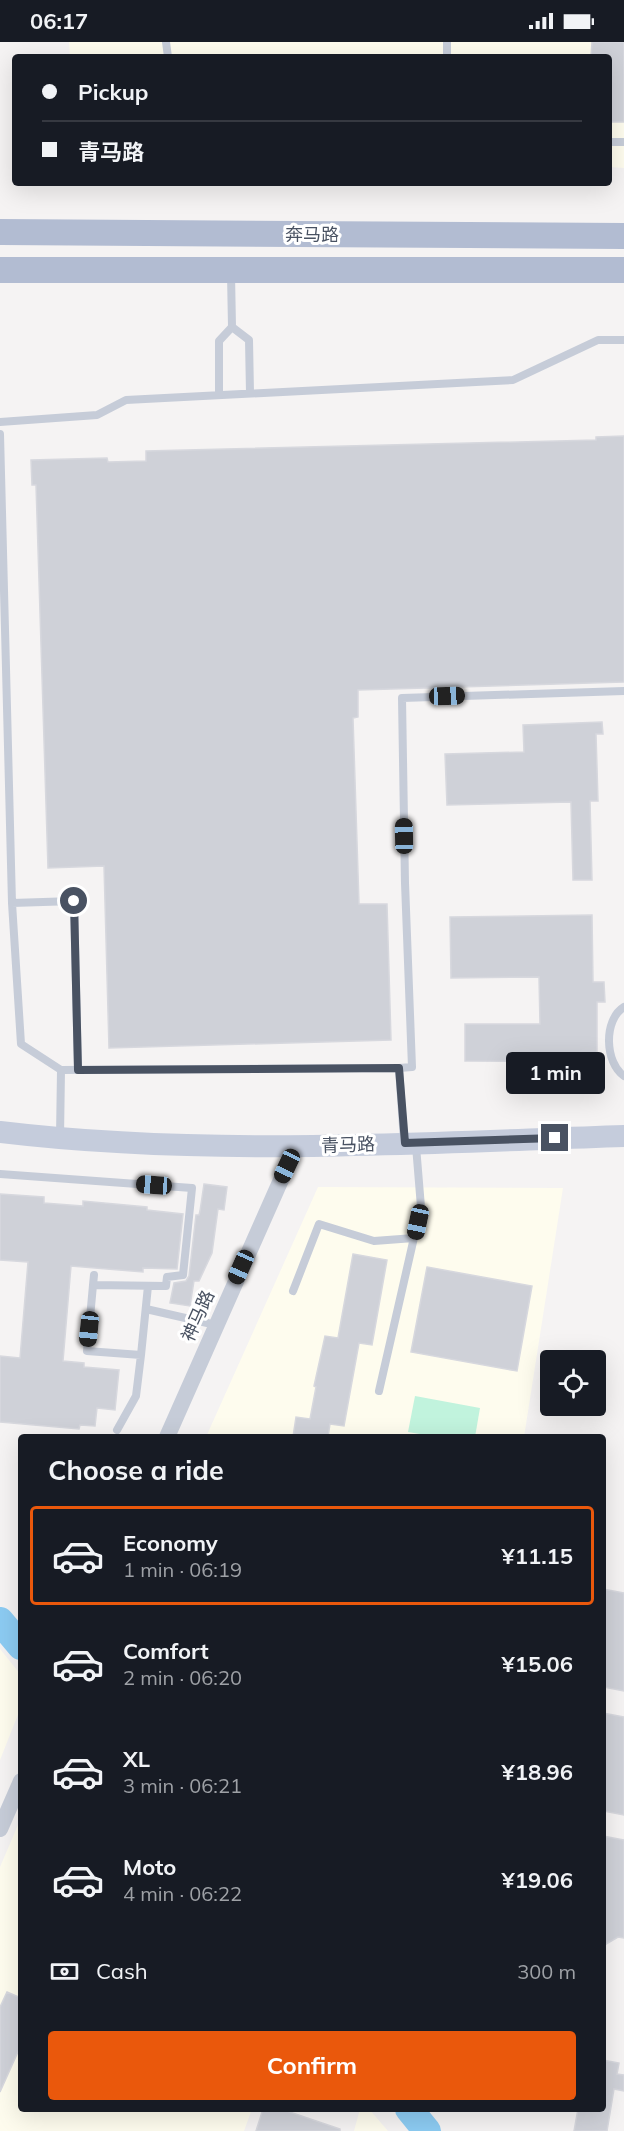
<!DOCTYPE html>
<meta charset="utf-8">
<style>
body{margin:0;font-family:Mulish,"Noto Sans SC",sans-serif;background:#242831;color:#f1f3f6;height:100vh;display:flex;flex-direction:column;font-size:22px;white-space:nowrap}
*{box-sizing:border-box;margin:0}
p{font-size:20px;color:#9ea1a6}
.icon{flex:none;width:33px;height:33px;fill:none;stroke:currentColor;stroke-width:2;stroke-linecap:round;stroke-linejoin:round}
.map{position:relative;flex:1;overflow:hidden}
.details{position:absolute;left:18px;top:1392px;width:588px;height:678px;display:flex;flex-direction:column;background:#171b24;border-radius:6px;box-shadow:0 6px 24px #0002}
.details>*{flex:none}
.top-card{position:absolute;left:12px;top:12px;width:600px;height:132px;border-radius:6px;box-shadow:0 6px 24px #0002;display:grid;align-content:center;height:132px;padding:0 30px;background:#171b24}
.buttons{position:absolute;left:540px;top:1308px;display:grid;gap:12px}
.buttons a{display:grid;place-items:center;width:66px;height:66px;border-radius:6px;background:#171b24;box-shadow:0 6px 24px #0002;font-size:30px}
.end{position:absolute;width:27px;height:27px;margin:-14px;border:8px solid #495262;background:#fff;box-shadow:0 0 0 3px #fff}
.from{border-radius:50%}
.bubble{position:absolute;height:42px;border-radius:6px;background:#171b24;box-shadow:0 6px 24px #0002;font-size:20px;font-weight:700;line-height:42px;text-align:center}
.car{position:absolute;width:18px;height:36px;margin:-18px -9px;border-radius:8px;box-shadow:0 0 4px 2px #0007;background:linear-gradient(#222 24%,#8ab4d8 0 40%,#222 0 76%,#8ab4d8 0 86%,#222 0)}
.top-card b{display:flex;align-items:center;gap:21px;height:57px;font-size:22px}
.top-card b+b{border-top:2px solid #363941}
.top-card i{width:15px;height:15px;background:#f1f3f6}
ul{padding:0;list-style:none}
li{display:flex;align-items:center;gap:18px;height:99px;margin:0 12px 9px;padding:0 18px;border:3px solid transparent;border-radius:6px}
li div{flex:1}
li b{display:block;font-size:22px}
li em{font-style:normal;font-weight:700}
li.selected{border-color:#ea580c}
li>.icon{width:54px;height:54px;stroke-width:1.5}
h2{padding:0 30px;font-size:27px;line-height:72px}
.pay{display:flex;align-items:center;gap:15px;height:66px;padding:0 30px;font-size:22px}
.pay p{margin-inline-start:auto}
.cta{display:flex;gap:12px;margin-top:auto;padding:12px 30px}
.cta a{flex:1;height:69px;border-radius:6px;background:#ea580c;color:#fff;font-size:24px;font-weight:700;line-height:69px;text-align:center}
.status{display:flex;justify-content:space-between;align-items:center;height:42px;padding:0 30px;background:#171b24;direction:ltr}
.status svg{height:16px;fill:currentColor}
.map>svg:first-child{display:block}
.commercial{fill:#fefcee}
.green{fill:#c1f3dd}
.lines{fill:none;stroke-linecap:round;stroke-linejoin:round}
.river{stroke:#8ccbf2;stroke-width:28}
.building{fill:#cfd1d8;stroke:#d7d8de;stroke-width:1.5}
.lane{stroke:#c6ccd8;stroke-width:8}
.street{stroke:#c6ccd8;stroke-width:16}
.secondary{stroke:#c5ccdc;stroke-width:22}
.primary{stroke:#b2bcd2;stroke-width:26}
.route{stroke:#495262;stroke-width:8}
.labels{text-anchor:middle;stroke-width:6;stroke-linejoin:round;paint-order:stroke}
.street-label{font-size:18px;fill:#495262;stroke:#fff}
</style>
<div class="status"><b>06:17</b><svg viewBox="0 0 49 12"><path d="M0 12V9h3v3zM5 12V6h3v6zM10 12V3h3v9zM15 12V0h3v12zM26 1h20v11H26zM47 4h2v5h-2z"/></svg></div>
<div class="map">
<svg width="624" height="2089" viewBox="0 0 624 2089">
<rect width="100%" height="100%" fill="#f5f3f3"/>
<path class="commercial" d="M69,0h555v126l-15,-1v-110h-539z
M318,1145l245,1 -39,249h-318z
M0,1607l21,26v32l-21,53z
M21,1776v291h231l-8,22h-244v-264z
M360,2067h9l19,22h-34z"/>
<path class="green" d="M415,1354l65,12 -5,29h-38l-29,-5z"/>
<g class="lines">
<path class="river" d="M0,1579l21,25
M409,2067l18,22"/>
</g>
<path class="building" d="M592,0h32v80h-15v-65h-18z
M624,394v246l-266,8v27l-5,1 6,186h28l4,136 -282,8 -5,-182 -56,2 -12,-383h-4l-1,-25 76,-2 1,4 38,-1v-10l450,-11v-3z
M602,680l1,12h-7l2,67h-8l2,79h-19l-2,-78 -124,3 -2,-51 79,-2 -1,-27z
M592,873l1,67h11l1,20h-8v51h-11v9l-121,-1v-37h75l-1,-47 -88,1 -1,-61z
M204,1142l23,3 -3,23 -6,-1 -6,44 -13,28h-5l-4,25 -20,-3 4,-20 12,-2 3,-5 7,-61h3l1,-4z
M0,1152l44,3v6l39,3v-5l64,6v3l36,4 -6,55 -34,-1v4l-72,-6 -8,95 21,2v4l35,3 -4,40 -18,-2 -2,18 -15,-1 -1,4 -79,-7v-66l20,2 8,-96 -28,-2z
M353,1212l34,6 -15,85 -13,-2 -15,83 -14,-2 -2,13h-35l3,-20 14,2 6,-32 -2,-1 11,-50 13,2z
M427,1225l105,19 -15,85 -106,-19z
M603,1547l21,4v98l-21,-4z
M603,1671l21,4v98l-21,-4z
M603,1794l21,4v98l-6,-1 -15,9z
M7,1950l14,6v47l-21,47v-85z
M603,2018l16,3 -2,11 7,1v16l-10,-2 -7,42h-33l4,-22h25z
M263,2067h18l59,20v2h-84z"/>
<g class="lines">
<path class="lane" d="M166,0l2,15
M447,15v-15
M609,100h15
M232,285l17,13 1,53
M219,352v-53l13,-14 -1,-53
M0,380l97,-7 29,-15 387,-20 85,-40h26
M0,392l12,469 9,141 40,26 -1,67
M12,861l62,-2 4,169
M624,965c-21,13 -19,56 0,69
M61,1028l338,-2
M404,1099l-5,-73 13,-1 -7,-184 -3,-185 222,-7
M0,1132l192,14 -9,87 -16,2 -1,9 -73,-1 1,-10
M93,1243l-6,66 54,4 7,-69
M293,1249l26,-67 55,17 40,-3
M146,1267l70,16
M379,1349l42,-184 -5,-61
M117,1388l19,-34 5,-41"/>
<path class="street" d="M167,1395l129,-291
M0,1787l21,-48"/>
<path class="secondary" d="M0,1090c207,25 416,11 624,4"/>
<path class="primary" d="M0,190l624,4
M0,228h624"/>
</g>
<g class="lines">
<path class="route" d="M74,859l4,169 321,-2 6,75 150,-5"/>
</g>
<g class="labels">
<g class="street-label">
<text x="312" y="199">奔马路</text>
<text transform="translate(348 1103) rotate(-2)" y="6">青马路</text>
<text transform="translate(198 1274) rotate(-66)" y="6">神马路</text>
</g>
</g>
</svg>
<div class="buttons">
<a><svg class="icon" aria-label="locate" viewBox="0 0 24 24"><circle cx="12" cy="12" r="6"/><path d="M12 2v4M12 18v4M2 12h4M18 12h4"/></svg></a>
</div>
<i class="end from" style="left:74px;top:859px"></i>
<i class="end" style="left:555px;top:1096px"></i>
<div class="bubble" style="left:506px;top:1010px;width:99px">1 min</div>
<i class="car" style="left:447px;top:654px;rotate:88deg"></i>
<i class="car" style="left:404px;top:794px;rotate:359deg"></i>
<i class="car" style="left:287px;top:1124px;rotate:205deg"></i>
<i class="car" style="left:154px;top:1143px;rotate:274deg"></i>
<i class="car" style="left:418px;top:1180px;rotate:192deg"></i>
<i class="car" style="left:241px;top:1225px;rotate:204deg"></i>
<i class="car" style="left:89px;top:1287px;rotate:186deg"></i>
<div class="top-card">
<b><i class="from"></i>Pickup</b>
<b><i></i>青马路</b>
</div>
<section class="details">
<h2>Choose a ride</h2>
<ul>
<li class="selected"><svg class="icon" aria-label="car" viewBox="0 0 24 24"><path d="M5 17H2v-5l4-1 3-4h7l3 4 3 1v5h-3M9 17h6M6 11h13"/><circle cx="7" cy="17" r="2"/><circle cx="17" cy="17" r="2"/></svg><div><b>Economy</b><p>1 min · 06:19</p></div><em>¥11.15</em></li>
<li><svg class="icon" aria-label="car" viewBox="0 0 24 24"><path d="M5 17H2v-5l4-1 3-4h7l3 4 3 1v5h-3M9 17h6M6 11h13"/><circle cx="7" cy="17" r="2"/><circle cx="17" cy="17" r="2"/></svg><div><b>Comfort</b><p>2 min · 06:20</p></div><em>¥15.06</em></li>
<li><svg class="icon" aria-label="car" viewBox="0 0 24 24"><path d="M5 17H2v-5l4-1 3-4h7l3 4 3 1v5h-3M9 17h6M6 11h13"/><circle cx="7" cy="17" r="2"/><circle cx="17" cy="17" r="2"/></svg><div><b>XL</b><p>3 min · 06:21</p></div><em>¥18.96</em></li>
<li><svg class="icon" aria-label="car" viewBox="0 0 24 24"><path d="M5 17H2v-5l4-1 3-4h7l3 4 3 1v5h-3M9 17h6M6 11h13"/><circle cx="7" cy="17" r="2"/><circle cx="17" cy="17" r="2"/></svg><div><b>Moto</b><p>4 min · 06:22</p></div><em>¥19.06</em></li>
</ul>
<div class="pay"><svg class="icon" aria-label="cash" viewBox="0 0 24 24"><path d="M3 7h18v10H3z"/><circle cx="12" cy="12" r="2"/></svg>Cash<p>300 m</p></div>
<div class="cta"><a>Confirm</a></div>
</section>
</div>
